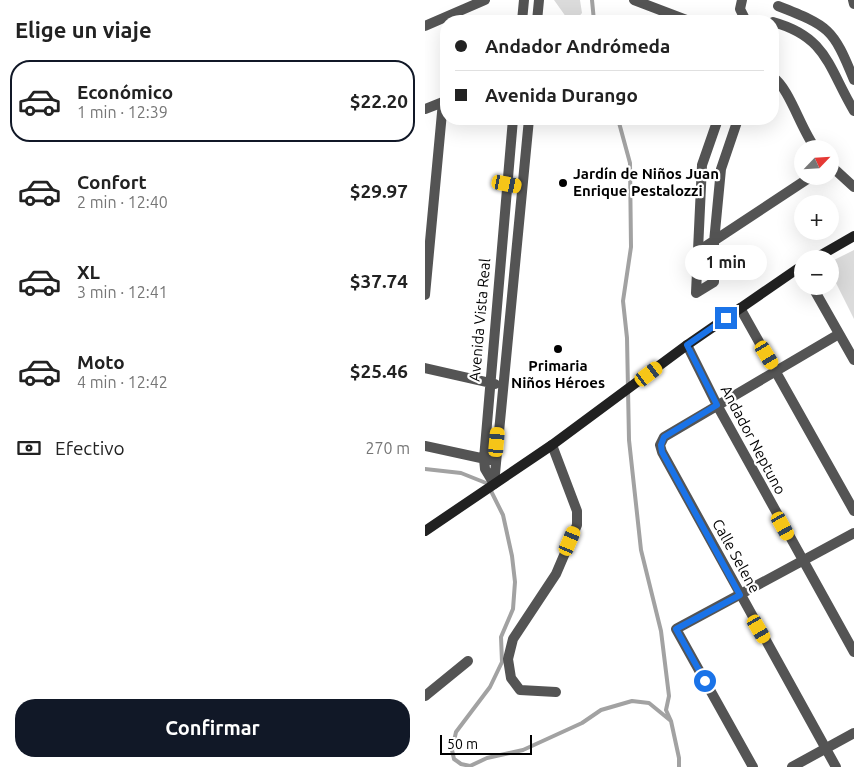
<!DOCTYPE html>
<html lang="es">
<meta charset="utf-8">
<style>
body{margin:0;font-family:Ubuntu,sans-serif;background:#f6f6f6;color:#222;height:100vh;display:flex;flex-direction:column;font-size:19px;white-space:nowrap}
*{box-sizing:border-box;margin:0}
p{font-size:16px;color:#767676}
.icon{flex:none;width:28px;height:28px;fill:none;stroke:currentColor;stroke-width:2;stroke-linecap:round;stroke-linejoin:round}
.map{position:relative;flex:1;overflow:hidden}
.drawer{display:flex;flex-direction:column;background:#fff;width:425px}
.drawer>*{flex:none}
.banner{position:absolute;left:15px;top:15px;width:339px;height:110px;border-radius:20px;box-shadow:0 5px 20px #0002;display:grid;align-content:center;height:110px;padding:0 15px;background:#fff}
.needle{width:32px;rotate:65deg}
.tools{position:absolute;left:369px;top:140px;display:grid;gap:10px}
.tools a{display:grid;place-items:center;width:45px;height:45px;border-radius:50%;background:#fff;box-shadow:0 5px 20px #0002;font-size:25px}
.scale{position:absolute;left:15px;bottom:12px;width:92px;box-sizing:border-box;padding-left:5px;border:2px solid #000;border-top:0;font-size:14px;line-height:18px;white-space:nowrap;color:#000;-webkit-text-stroke:4px #fff;paint-order:stroke}
.end{position:absolute;width:22px;height:22px;margin:-11px;border:6px solid #1a73e8;background:#fff;box-shadow:0 0 0 2px #fff}
.from{border-radius:50%}
.bubble{position:absolute;height:35px;border-radius:18px;background:#fff;box-shadow:0 5px 20px #0002;font-size:16px;font-weight:700;line-height:35px;text-align:center}
.car{position:absolute;width:15px;height:30px;margin:-15px -8px;border-radius:6px;box-shadow:0 0 4px 1px #0007;background:linear-gradient(#f5c518 24%,#345 0 40%,#f5c518 0 76%,#345 0 86%,#f5c518 0)}
.banner b{display:flex;align-items:center;gap:18px;height:48px;font-size:19px}
.banner b+b{border-top:1px solid #e0e0e0}
.banner i{width:12px;height:12px;background:#222}
ul{padding:0;list-style:none}
li{display:flex;align-items:center;gap:15px;height:82px;margin:0 10px 8px;padding:0 5px;border:2px solid transparent;border-radius:20px}
li div{flex:1}
li b{display:block;font-size:19px}
li em{font-style:normal;font-weight:700}
li.on{border-color:#111827}
li>.icon{width:45px;height:45px;stroke-width:1.5}
h2{padding:0 15px;font-size:22px;line-height:60px}
.pay{display:flex;align-items:center;gap:12px;height:55px;padding:0 15px;font-size:19px}
.pay p{margin-inline-start:auto}
.button{display:flex;gap:10px;margin-top:auto;padding:10px 15px}
.button a{flex:1;height:58px;border-radius:20px;background:#111827;color:#fff;font-size:20px;font-weight:700;line-height:58px;text-align:center}
main{display:flex;flex:1;min-height:0}
.map>svg:first-child{display:block}
.green{fill:#dbdbdb}
.lines{fill:none;stroke-linecap:round;stroke-linejoin:round}
.stream{stroke:#a2a2a2;stroke-width:4}
.street{stroke:#545454;stroke-width:10}
.secondary{stroke:#212121;stroke-width:10}
.route{stroke:#1a73e8;stroke-width:6}
.poi-dot{fill:#000;stroke:#fff;stroke-width:2}
.labels{text-anchor:middle;stroke-width:4.5;stroke-linejoin:round;paint-order:stroke}
.poi-label{font-size:15px;font-weight:bold;fill:#000;stroke:#fff;text-anchor:start}
.street-label{font-size:15px;fill:#000;stroke:#fff}
</style>
<main>
<section class="drawer">
<h2>Elige un viaje</h2>
<ul>
<li class="on"><svg class="icon" aria-label="car" viewBox="0 0 24 24"><path d="M5 17H2v-5l4-1 3-4h7l3 4 3 1v5h-3M9 17h6M6 11h13"/><circle cx="7" cy="17" r="2"/><circle cx="17" cy="17" r="2"/></svg><div><b>Económico</b><p>1 min · 12:39</p></div><em>$22.20</em></li>
<li><svg class="icon" aria-label="car" viewBox="0 0 24 24"><path d="M5 17H2v-5l4-1 3-4h7l3 4 3 1v5h-3M9 17h6M6 11h13"/><circle cx="7" cy="17" r="2"/><circle cx="17" cy="17" r="2"/></svg><div><b>Confort</b><p>2 min · 12:40</p></div><em>$29.97</em></li>
<li><svg class="icon" aria-label="car" viewBox="0 0 24 24"><path d="M5 17H2v-5l4-1 3-4h7l3 4 3 1v5h-3M9 17h6M6 11h13"/><circle cx="7" cy="17" r="2"/><circle cx="17" cy="17" r="2"/></svg><div><b>XL</b><p>3 min · 12:41</p></div><em>$37.74</em></li>
<li><svg class="icon" aria-label="car" viewBox="0 0 24 24"><path d="M5 17H2v-5l4-1 3-4h7l3 4 3 1v5h-3M9 17h6M6 11h13"/><circle cx="7" cy="17" r="2"/><circle cx="17" cy="17" r="2"/></svg><div><b>Moto</b><p>4 min · 12:42</p></div><em>$25.46</em></li>
</ul>
<div class="pay"><svg class="icon" aria-label="cash" viewBox="0 0 24 24"><path d="M3 7h18v10H3z"/><circle cx="12" cy="12" r="2"/></svg>Efectivo<p>270 m</p></div>
<div class="button"><a>Confirmar</a></div>
</section>
<div class="map">
<svg width="429" height="767" viewBox="0 0 429 767">
<rect width="100%" height="100%" fill="#fff"/>
<path class="green" d="M129,0h26l2,13 -7,8h-6z
M429,250v69l-24,-48v-9z"/>
<g class="lines">
<path class="stream" d="M167,0l2,21
M193,119l12,44 1,84 -8,54 4,37 2,102 12,110 20,81 8,65 -3,14 5,11
M0,469l36,4 25,10
M65,489l13,26 9,41 3,26 -2,27 -12,28 1,25 -12,25 -34,45 -4,18 2,9 7,5 9,2 17,-8 36,-8 59,-27 19,-13 31,-9 17,2 22,18 8,37v9"/>
<path class="street" d="M209,0l55,21
M317,0l-2,9 6,12
M428,0l1,4
M353,6c51,20 55,22 76,74
M97,21l2,-21
M112,21l2,-21
M348,22c54,15 55,45 81,89
M0,26l60,-26
M348,77c17,12 28,53 43,72
M0,109l18,-7 -18,193
M405,165l24,22
M272,252l115,-76
M387,286l42,74
M271,293l18,-11v-40l7,-73 17,-50
M271,293l6,-128 16,-46
M315,308l114,203
M262,345l30,60 137,247
M0,368l70,16
M127,445l25,66v14l-21,49 -43,65 -5,20 3,19 9,12 36,2
M0,446l65,14
M69,484l-9,-15 -1,-10 29,-340
M69,484l35,-365
M0,696l43,-35
M328,767l-77,-138 178,-96
M367,767l62,-34
M411,767l-174,-315 -2,-7 4,-8 175,-103"/>
<path class="secondary" d="M389,259l40,-23
M0,531l127,-86 135,-100 116,-80"/>
</g>
<g class="lines">
<path class="route" d="M280,681l-29,-52 64,-34 -78,-143 -1,-7 3,-8 53,-32 -30,-60 39,-27"/>
</g>
<g class="poi-dot">
<circle cx="138" cy="183" r="5"/>
<circle cx="133" cy="349" r="5"/>
</g>
<g class="labels">
<g class="poi-label">
<text x="148" y="179">Jardín de Niños Juan<tspan x="148" dy="17">Enrique Pestalozzi</tspan></text>
<text x="133" y="371" text-anchor="middle">Primaria<tspan x="133" dy="17">Niños Héroes</tspan></text>
</g>
<g class="street-label">
<text transform="translate(55 320) rotate(-85)" y="5">Avenida Vista Real</text>
<text transform="translate(328 440) rotate(62)" y="5">Andador Neptuno</text>
<text transform="translate(311 556) rotate(61)" y="5">Calle Selene</text>
</g>
</g>
</svg>
<div class="tools">
<a><svg class="needle" viewBox="-14 -14 28 28"><path d="M0-13l5 13h-10z" fill="#e53935"/><path d="M0 13l5-13h-10z" fill="#767676"/></svg></a>
<a>+</a>
<a>−</a>
</div>
<div class="scale">50 m</div>
<i class="end from" style="left:280px;top:681px"></i>
<i class="end" style="left:301px;top:318px"></i>
<div class="bubble" style="left:260px;top:245px;width:82px">1 min</div>
<i class="car" style="left:82px;top:184px;rotate:101deg"></i>
<i class="car" style="left:342px;top:355px;rotate:149deg"></i>
<i class="car" style="left:224px;top:374px;rotate:53deg"></i>
<i class="car" style="left:72px;top:442px;rotate:5deg"></i>
<i class="car" style="left:358px;top:526px;rotate:151deg"></i>
<i class="car" style="left:145px;top:541px;rotate:23deg"></i>
<i class="car" style="left:334px;top:629px;rotate:150deg"></i>
<div class="banner">
<b><i class="from"></i>Andador Andrómeda</b>
<b><i></i>Avenida Durango</b>
</div>
</div>
</main>
